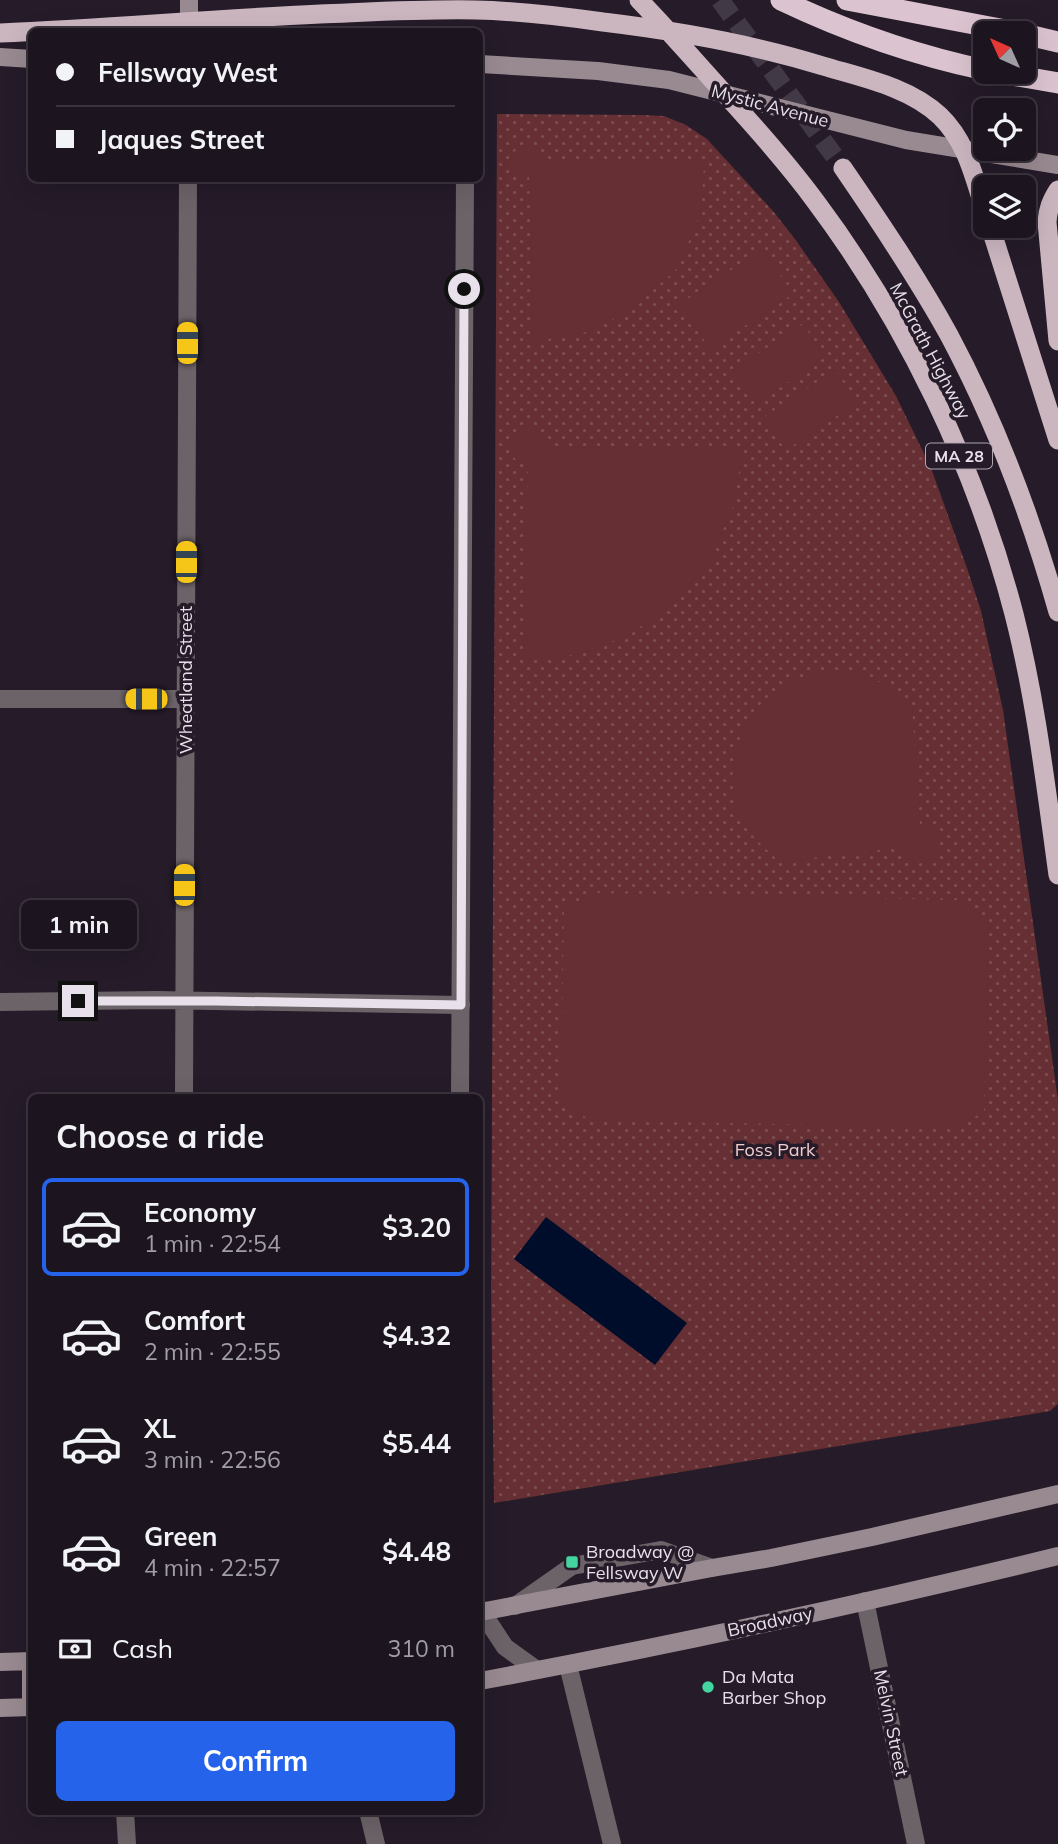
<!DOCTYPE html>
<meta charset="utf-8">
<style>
body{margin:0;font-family:Mulish,sans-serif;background:#251d28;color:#f1f3f6;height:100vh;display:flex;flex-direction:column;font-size:26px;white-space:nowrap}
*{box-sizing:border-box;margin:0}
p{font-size:23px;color:#a09ea4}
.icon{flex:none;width:38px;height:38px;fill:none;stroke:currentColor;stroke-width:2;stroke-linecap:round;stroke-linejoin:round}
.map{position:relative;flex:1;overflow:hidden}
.panel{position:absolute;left:28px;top:1094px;width:455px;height:721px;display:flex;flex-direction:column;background:#1c141f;border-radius:10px;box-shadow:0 7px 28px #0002,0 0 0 2px #3a333d}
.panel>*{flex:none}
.top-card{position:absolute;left:28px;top:28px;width:455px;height:154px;border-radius:10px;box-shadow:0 7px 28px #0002,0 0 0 2px #3a333d;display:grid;align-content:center;height:154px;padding:0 28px;background:#1c141f}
.needle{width:46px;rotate:315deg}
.tools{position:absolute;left:973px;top:21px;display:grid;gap:14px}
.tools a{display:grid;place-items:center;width:63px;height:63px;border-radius:10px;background:#1c141f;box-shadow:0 7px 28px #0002,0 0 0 2px #3a333d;font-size:35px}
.end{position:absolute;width:32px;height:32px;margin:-16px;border:9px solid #e8e1eb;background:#111;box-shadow:0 0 0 4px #111}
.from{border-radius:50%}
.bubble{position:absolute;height:49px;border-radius:10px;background:#1c141f;box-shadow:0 7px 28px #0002,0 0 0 2px #3a333d;font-size:23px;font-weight:700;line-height:49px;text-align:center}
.car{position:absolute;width:21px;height:42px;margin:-21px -10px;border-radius:9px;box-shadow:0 0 5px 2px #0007;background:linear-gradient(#f5c518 24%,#345 0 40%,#f5c518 0 76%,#345 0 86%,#f5c518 0)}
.top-card b{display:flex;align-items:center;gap:24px;height:66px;font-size:26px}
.top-card b+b{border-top:2px solid #3a333d}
.top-card i{width:18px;height:18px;background:#f1f3f6}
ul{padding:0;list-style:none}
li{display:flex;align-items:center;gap:21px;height:98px;margin:0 14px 10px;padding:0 14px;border:4px solid transparent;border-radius:10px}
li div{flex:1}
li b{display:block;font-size:26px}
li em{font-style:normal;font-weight:700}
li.selected{border-color:#2563eb}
li>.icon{width:63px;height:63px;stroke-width:1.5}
h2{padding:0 28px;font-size:32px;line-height:84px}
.pay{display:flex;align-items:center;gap:18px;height:77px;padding:0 28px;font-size:26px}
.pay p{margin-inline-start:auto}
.button{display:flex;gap:14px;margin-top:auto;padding:14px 28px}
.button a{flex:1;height:80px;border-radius:10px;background:#2563eb;color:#fff;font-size:28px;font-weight:700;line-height:80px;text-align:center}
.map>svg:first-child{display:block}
.park{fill:url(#park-dots)}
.pitch{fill:#662f33}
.water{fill:#000d2a}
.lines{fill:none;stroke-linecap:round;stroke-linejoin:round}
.trunk-tunnel{stroke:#423946;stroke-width:19;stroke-dasharray:19 10;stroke-linecap:butt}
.minor{stroke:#6c6368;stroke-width:18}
.tertiary{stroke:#6c6368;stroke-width:18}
.secondary{stroke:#998a91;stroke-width:18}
.trunk{stroke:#cbb6c0;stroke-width:19}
.motorway{stroke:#dbc4cf;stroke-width:21}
.route{stroke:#e8e1eb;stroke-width:9}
.poi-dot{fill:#43d4a0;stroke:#251b29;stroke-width:2.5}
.labels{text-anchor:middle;stroke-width:7;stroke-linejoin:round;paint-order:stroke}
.shield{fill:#251b29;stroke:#aea6b1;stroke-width:2}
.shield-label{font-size:16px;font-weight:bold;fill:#e8e1eb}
.street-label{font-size:18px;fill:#e8e1eb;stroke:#251b29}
.park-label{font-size:18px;fill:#f2cbcb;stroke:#251b29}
.poi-label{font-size:18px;fill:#e8e1eb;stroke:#251b29;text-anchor:start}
</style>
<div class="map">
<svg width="1058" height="1844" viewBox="0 0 1058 1844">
<defs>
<pattern id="park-dots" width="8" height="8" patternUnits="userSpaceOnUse" patternTransform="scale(1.75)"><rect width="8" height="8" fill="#662f33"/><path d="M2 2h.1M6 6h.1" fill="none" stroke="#7c4d51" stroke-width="1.8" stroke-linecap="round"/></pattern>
</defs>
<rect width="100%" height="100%" fill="#251b29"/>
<path class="park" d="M497,114l146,1 21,1 22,9 21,14 66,72 22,28 44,63 57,94 35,72 36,100 14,43 22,99 55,390v304l-8,7 -556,92 -3,-214z"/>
<path class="pitch" d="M527,144c11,0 15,7 17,17l160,2 -3,50 -24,56 -50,44 -46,21 -47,7 -5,-165c-21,-4 -24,-26 -2,-32z
M763,249l30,45 -83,55 -30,-45z
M803,324l22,33 -69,47 -23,-34z
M835,370l21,33 -70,47 -22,-33z
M526,428c13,1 19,7 21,19l195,3 -7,51 -23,56 -40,48 -45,31 -52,19 -52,4 5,-193c-23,-6 -26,-31 -2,-38z
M851,672l34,12 27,21 8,120c46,8 -1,64 -17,22l-123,15c-18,-16 -35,-31 -43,-54 -14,-45 6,-99 46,-122 9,-5 21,-9 31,-12 11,-3 25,-1 37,-2z
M595,893l365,7 29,21 -5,191 -30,16 -363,-8 -30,-16 3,-196z"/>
<path class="water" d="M546,1217l141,106 -32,42 -141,-106z"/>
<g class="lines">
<path class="trunk-tunnel" d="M720,0l123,168"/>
<path class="minor" d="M0,699h186
M0,1002l156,-2 305,5
M184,1097l4,-919
M865,1601l51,243
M515,1606l57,-40 89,-16 51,18
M568,1665l44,179
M125,1811l2,33
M368,1811l8,33"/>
<path class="tertiary" d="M460,1097l5,-919
M480,1609l25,38 32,23"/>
<path class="secondary" d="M189,32v-32
M0,57l32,2
M480,64l118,7 71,9 237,60 152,25
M480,1612l232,-44 59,-10 101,-21 186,-43
M31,1661v46
M0,1662l32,-1
M480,1681c193,-36 386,-78 578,-125
M0,1708l32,-1"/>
<path class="trunk" d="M639,0c29,30 57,62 85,93 33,36 64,71 92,109 91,122 160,266 198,412 22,86 32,174 44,261
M0,33c107,-5 214,-14 320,-19 52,-2 104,-5 156,-4 43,1 85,6 127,12 75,9 149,22 220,44 40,12 86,21 117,50 27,26 34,61 45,95
M843,168c37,54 74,109 106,167 47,88 82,181 109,277
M1058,190c-7,11 -10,19 -11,32l11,119
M990,226l68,214"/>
<path class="motorway" d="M781,0c65,31 133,55 204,70
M847,0l174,33
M1024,34l34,8
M995,72l63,11"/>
</g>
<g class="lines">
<path class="route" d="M78,1001h138l245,4 3,-716"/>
</g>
<g class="poi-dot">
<rect x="565" y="1555" width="14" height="14" rx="3.5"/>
<circle cx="708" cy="1687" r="7"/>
</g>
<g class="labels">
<rect class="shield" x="926" y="443.5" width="66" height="25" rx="5"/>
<g class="shield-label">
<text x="959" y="462">MA 28</text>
</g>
<g class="street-label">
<text transform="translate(770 106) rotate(15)" y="6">Mystic Avenue</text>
<text transform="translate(930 351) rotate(62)" y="6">McGrath Highway</text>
<text transform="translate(186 680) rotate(-90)" y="6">Wheatland Street</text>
<text transform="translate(770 1622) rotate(-12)" y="6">Broadway</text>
<text transform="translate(891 1723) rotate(78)" y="6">Melvin Street</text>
</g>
<g class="park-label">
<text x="775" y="1156">Foss Park</text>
</g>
<g class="poi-label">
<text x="586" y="1558">Broadway @<tspan x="586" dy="21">Fellsway W</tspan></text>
<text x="722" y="1683">Da Mata<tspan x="722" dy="21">Barber Shop</tspan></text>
</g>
</g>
</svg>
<div class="tools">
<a><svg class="needle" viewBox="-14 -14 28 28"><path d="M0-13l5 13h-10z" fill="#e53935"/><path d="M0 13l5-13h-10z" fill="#a09ea4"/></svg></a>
<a><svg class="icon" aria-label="locate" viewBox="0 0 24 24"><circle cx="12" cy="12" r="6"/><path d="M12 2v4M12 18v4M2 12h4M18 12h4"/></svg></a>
<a><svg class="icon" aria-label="layers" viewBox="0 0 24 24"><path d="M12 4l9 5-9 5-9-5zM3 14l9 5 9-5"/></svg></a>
</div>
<i class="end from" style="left:464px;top:289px"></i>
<i class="end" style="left:78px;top:1001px"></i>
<div class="bubble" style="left:21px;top:900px;width:116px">1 min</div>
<i class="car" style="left:187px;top:343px;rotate:0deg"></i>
<i class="car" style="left:186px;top:562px;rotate:0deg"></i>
<i class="car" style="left:146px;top:699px;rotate:270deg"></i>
<i class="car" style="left:184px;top:885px;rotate:0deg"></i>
<div class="top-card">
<b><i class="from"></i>Fellsway West</b>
<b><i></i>Jaques Street</b>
</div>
<section class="panel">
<h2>Choose a ride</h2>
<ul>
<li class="selected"><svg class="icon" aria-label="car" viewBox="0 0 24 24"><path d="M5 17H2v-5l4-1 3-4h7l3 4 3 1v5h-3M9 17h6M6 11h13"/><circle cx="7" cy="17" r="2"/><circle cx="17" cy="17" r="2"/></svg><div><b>Economy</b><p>1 min · 22:54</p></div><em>$3.20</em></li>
<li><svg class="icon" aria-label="car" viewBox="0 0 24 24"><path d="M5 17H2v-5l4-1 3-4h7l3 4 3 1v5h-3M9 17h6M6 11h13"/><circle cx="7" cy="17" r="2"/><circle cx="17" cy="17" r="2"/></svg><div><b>Comfort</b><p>2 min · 22:55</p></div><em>$4.32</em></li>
<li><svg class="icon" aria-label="car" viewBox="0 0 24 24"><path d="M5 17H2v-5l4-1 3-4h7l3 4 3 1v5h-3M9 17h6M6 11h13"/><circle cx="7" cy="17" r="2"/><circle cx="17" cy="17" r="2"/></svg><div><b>XL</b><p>3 min · 22:56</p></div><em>$5.44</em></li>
<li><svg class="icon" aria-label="car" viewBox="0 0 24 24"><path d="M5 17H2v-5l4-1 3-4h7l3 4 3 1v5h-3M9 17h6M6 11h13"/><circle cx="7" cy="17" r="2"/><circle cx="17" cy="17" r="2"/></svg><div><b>Green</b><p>4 min · 22:57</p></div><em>$4.48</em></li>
</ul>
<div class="pay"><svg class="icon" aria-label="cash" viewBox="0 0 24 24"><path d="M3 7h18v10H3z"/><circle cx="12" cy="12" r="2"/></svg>Cash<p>310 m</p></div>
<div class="button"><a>Confirm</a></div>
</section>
</div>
